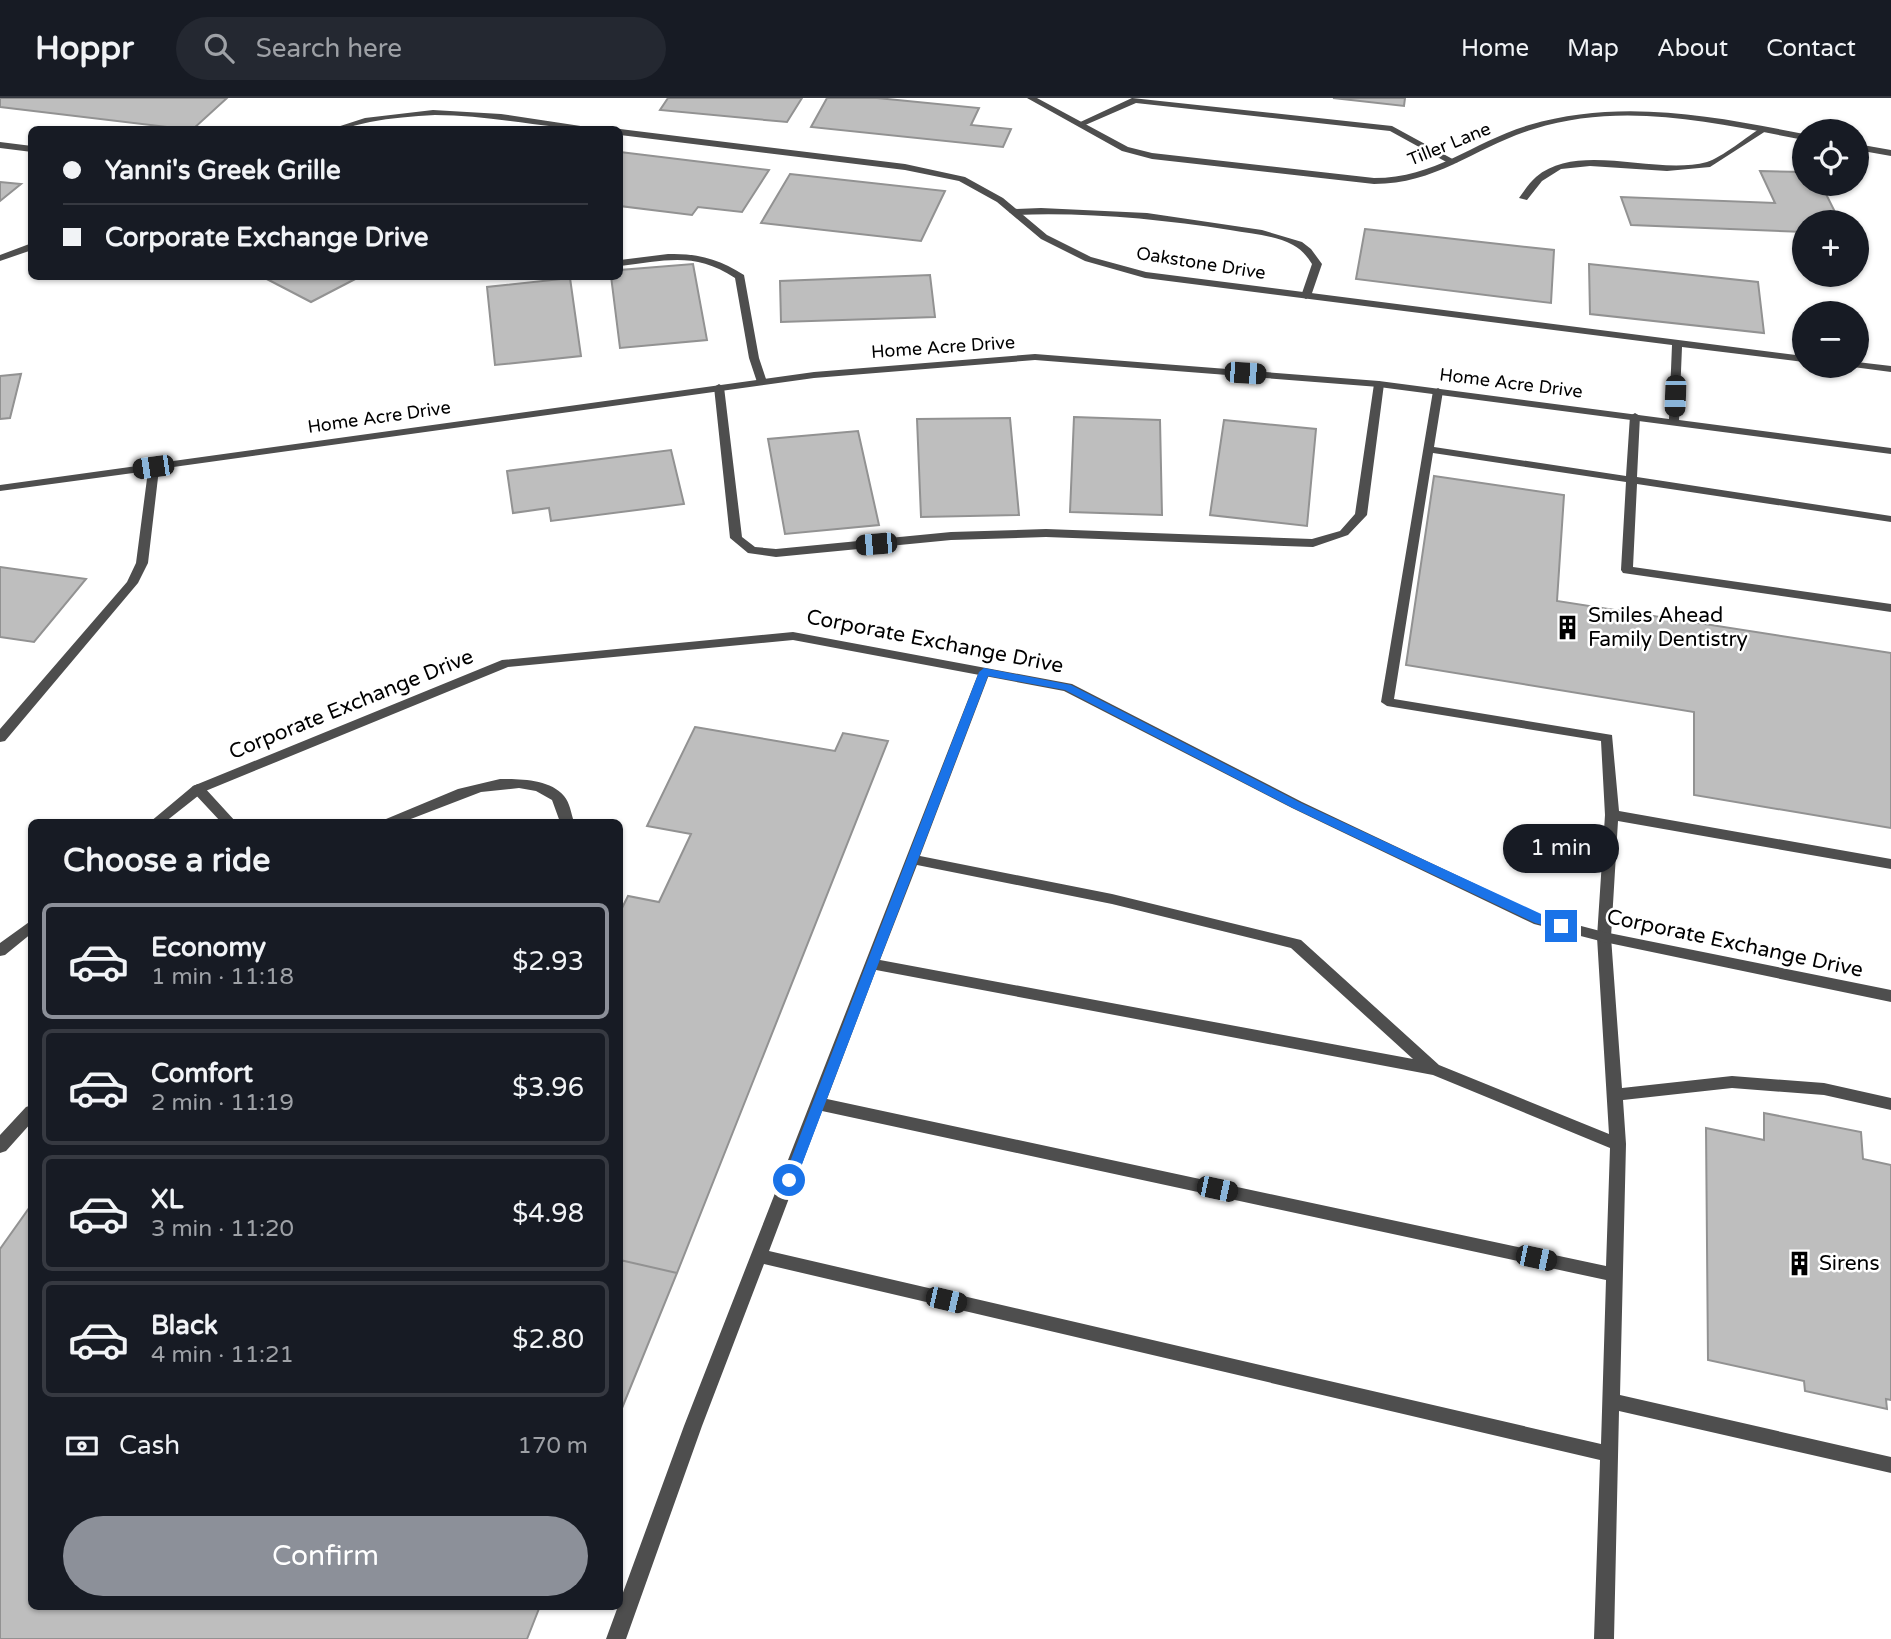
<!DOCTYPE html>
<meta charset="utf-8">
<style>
body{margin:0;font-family:"Varela Round",sans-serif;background:#242831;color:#f1f3f6;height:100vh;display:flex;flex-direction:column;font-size:26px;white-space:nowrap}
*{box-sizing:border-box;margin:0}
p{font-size:23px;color:#9ea1a6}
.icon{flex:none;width:38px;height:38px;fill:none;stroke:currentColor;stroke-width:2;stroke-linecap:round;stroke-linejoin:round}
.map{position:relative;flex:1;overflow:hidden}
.side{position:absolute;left:28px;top:721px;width:595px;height:791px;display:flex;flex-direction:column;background:#171b24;border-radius:10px;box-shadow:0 2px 5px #0004}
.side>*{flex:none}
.top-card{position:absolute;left:28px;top:28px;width:595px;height:154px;border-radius:10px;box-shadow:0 2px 5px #0004;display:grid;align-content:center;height:154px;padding:0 35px;background:#171b24}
.fabs{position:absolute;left:1792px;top:21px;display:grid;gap:14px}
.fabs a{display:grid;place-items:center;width:77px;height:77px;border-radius:50%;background:#171b24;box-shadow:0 2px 5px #0004;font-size:35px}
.end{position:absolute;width:32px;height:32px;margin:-16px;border:9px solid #1a73e8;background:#fff;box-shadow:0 0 0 4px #fff}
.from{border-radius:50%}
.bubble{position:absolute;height:49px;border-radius:24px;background:#171b24;box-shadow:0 2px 5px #0004;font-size:23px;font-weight:600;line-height:49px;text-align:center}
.car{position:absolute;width:21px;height:42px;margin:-21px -10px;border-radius:9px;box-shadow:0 0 5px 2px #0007;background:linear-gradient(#222 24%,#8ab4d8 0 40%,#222 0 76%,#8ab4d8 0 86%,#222 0)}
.top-card b{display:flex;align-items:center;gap:24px;height:66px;font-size:26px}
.top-card b+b{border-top:2px solid #363941}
.top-card i{width:18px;height:18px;background:#f1f3f6}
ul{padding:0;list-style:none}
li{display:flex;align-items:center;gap:21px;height:116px;margin:0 14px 10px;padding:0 21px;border:4px solid #363941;border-radius:10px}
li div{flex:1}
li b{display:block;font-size:26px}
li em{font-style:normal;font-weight:600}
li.on{border-color:#8c9099}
li>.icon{width:63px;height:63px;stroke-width:1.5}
h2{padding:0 35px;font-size:32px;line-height:84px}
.pay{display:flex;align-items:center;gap:18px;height:77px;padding:0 35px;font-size:26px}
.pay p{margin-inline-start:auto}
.primary-button{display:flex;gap:14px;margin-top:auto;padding:14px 35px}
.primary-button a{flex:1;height:80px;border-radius:42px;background:#8c9099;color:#fff;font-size:28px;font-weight:600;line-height:80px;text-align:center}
header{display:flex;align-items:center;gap:42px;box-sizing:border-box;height:98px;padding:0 35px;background:#171b24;border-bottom:2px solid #363941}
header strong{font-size:33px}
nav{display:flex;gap:38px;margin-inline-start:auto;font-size:24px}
.search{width:490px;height:63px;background:#242831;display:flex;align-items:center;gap:18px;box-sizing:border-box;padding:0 24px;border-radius:38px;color:#9ea1a6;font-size:26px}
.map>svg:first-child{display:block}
.building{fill:#bebebe;stroke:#929292;stroke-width:2}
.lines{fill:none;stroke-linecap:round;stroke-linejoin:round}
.service{fill:#4e4e4e;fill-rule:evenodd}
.minor{fill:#4e4e4e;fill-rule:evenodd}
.tertiary{fill:#4e4e4e;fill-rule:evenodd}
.route{fill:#1a73e8}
.labels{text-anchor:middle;stroke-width:5;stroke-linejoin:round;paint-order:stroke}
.far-street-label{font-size:18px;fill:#000;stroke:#fff}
.poi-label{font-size:21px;fill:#000;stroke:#fff;text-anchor:start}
.street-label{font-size:21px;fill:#000;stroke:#fff}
</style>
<header>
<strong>Hoppr</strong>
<div class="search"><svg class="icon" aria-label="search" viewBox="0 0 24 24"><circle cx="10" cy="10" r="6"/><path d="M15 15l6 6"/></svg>Search here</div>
<nav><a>Home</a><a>Map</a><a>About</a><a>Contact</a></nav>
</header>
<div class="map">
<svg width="1891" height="1541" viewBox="0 0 1891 1541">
<rect width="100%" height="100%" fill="#fff"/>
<path class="building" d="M0,0h227l-35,32 -192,-23z
M668,0h134l-15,24 -127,-12z
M827,0h50l102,10 -8,17 40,4 -8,18 -192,-20z
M1333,0h72l-1,8z
M620,54l149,18 -27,42 -44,-5 -6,8 -72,-9z
M1760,73l44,1v12h17l19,38h-36v10l-173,-7 -10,-28 154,6z
M790,76l155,17 -24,50 -160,-18z
M0,84l21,2 -21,17z
M1365,131l189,21 -3,53 -195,-24z
M693,166l14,76 -87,8 -9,-72h9v-6z
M1589,166l169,18 6,51 -174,-19z
M930,177l5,42 -154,5 -1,-41z
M261,178h100l-50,26z
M570,180l11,78 -86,9 -8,-78z
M21,276l-11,44 -10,1v-43z
M1074,319l86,3 2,95 -92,-3z
M1010,320l9,97 -98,2 -4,-98z
M1224,322l92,9 -9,97 -97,-11z
M858,333l21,94 -94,9 -17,-95z
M671,352l13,54 -133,17 -2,-13 -36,5 -6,-42z
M1434,378l130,19 -7,106 334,52v175l-197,-33v-83l-288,-47z
M0,469l86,12 -52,63 -34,-5z
M695,629l140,24 8,-18 45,8 -211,532 -57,-13v-348l8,-16 31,6 32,-68 -44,-8z
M1764,1015l97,19 2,27 28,6v235l-5,-1 1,10 -82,-18 -1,-10 -96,-21 -2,-232 58,12z
M32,1106v402h508l-13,33h-527v-390z
M620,1162l57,13 -57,140z"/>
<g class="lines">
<path class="service" d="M1132,0l260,28 66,36 -8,2 -60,-33 -254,-28 -53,23 -7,-2z
M1762,29l7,2 -59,38 -43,4 -77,-5 -29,3 -19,12 -15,19 -8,-2c5,-7 11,-16 17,-21 43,-36 119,-1 171,-15 14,-4 41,-26 55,-35z
M0,44l32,4v6l-32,-4z
M1041,110l106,5 115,17 40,12 9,7 11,15 -11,32 -5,3 -5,-3 11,-32c-5,-8 -11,-15 -19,-19 -19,-10 -42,-11 -63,-15 -72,-11 -143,-18 -216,-15l-5,-3 5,-3z
M668,156c29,-1 51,5 76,21l15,83 8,24 -1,2h-8l-1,-2 -8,-24 -14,-80c-41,-27 -70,-17 -115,-12v-6z
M493,178h18l-18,4z
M1379,283l5,3 -17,131 -19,20 -35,12 -267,-10 -95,3 -175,17 -28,-4 -18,-15 -16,-151 5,-3 5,3 18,150 13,10 21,2 175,-17 95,-3 266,10 28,-8 15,-17 19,-130z
M1438,290l5,3 -9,56 192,29 4,-60 5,-3 5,3 -3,61 254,39v6l-254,-38 -4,83 258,37v8l-268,-39 -2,-3 5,-88 -193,-29 -39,246 218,36 7,76 272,48v10l-273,-48 -7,116 11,151 110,-12 92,7 67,15v12l-67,-15 -92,-7 -109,12 3,44 -6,251 271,62v16l-272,-62 -5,228h-20l6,-179 -836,-196 -62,162 -76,213h-20l78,-213 296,-757h8l2,3 -70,184 192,38 189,46 138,125 170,69 -12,-197 8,-122 -4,-74 -214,-35 -6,-4 52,-311zM917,767l195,39 179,44 122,111 -533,-99zM876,872l557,105 177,73 -4,118 -779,-167zM822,1013l784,169 -5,164 -832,-193z
M500,681c20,0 50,0 64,17 6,7 7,17 10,26h-14l-8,-22 -16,-9 -17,-3 -38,4 -78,30h-19l2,-3 72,-30z
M198,686l5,2 33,36h-15l-28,-30 -2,-3 2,-3z
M32,1007v17l-26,29 -6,2v-18l26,-28z"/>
<path class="minor" d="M1027,0h10l91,49 24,6 222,25c62,0 100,-37 155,-53 92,-27 184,-9 275,9v6c-89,-17 -180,-39 -270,-11 -57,17 -96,55 -160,55l-222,-25 -30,-8z
M433,12l68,4 106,16c-58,0 -114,-15 -172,-15 -22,1 -44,3 -65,7 -15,3 -27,8 -42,8l37,-12z
M620,31l285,35 60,13 38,21 44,37 44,22 55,15 658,84v6l-122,-15 -3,73 212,28v6l-512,-67 -344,-27 -221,18 -655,91 -11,94 -10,20 -133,158 -5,1v-13l127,-147 9,-19 12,-92 -148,20v-6l814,-113 221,-18 344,27 290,38 3,-74 -527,-67 -60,-17 -44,-22 -44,-37 -38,-21 -54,-11 -285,-35z
M1857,46l34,6v6l-34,-6z
M32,145v7l-32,11v-6z
M1857,264l34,4v6l-38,-5 -1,-1h5z"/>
<path class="tertiary" d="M793,534l279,52 230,118 241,114 61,16 287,58v12l-287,-60 -70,-18 -242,-116 -228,-117 -271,-51 -285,27 -305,125 -38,30h-15l43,-36 309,-126z
M32,822v13l-27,22 -5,1v-13z"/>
</g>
<path class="route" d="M984,570l87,17 230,118 266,123 -6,4 -26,-7 -242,-115 -228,-118 -77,-14 -192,504 -2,4h-9l-2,-4 196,-508z"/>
<defs>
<symbol id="building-bare" viewBox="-9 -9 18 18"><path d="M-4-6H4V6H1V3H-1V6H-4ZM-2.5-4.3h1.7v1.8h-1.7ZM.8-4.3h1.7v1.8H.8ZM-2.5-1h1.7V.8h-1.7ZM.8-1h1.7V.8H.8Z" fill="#000" stroke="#fff" stroke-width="2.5" paint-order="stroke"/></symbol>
</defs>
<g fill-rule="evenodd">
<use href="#building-bare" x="1550" y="512" width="35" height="35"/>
<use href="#building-bare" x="1782" y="1148" width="35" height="35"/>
</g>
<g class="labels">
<g class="far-street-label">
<text transform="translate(1449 46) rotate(-22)" y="6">Tiller Lane</text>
<text transform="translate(1201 165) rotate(9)" y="6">Oakstone Drive</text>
<text transform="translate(943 249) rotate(-4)" y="6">Home Acre Drive</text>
<text transform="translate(1511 285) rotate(7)" y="6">Home Acre Drive</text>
<text transform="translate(379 319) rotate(-8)" y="6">Home Acre Drive</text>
</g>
<g class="poi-label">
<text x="1588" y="524">Smiles Ahead<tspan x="1588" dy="24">Family Dentistry</tspan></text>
<text x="1819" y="1172">Sirens</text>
</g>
<g class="street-label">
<text transform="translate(935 543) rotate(11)" y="7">Corporate Exchange Drive</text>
<text transform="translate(351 606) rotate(-22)" y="7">Corporate Exchange Drive</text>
<text transform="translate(1735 845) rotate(12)" y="7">Corporate Exchange Drive</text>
</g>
</g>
</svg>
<div class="fabs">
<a><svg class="icon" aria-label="locate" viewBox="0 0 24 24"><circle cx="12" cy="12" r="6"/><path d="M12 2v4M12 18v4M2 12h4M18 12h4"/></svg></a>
<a>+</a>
<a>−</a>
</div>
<i class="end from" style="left:789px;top:1082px"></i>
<i class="end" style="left:1561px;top:828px"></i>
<div class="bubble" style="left:1503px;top:726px;width:116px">1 min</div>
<i class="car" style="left:1245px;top:275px;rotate:94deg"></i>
<i class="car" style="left:1675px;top:298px;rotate:182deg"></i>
<i class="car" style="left:153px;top:369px;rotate:262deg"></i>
<i class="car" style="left:876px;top:446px;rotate:265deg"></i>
<i class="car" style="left:1217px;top:1091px;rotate:102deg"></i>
<i class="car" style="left:1536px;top:1160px;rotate:102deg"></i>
<i class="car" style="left:946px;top:1202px;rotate:103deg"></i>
<div class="top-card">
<b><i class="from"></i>Yanni's Greek Grille</b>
<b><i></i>Corporate Exchange Drive</b>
</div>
<section class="side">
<h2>Choose a ride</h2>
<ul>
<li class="on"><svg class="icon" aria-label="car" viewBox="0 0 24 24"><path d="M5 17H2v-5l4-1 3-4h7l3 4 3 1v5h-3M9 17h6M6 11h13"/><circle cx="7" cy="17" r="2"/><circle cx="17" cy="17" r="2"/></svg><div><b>Economy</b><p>1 min · 11:18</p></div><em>$2.93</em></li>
<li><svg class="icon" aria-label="car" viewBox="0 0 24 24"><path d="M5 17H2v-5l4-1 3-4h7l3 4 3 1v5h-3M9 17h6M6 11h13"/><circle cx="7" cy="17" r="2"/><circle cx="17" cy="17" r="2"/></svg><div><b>Comfort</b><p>2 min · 11:19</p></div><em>$3.96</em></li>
<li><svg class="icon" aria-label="car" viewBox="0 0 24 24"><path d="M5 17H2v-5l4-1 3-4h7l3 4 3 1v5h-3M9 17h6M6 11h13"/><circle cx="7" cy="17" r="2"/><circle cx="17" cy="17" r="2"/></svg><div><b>XL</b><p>3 min · 11:20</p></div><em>$4.98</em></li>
<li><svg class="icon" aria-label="car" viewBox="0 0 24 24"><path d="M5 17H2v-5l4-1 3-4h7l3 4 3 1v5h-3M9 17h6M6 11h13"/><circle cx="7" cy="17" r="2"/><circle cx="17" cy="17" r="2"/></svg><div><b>Black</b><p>4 min · 11:21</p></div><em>$2.80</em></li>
</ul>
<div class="pay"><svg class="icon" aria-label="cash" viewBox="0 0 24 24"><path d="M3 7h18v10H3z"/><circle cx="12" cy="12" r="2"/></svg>Cash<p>170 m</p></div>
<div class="primary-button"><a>Confirm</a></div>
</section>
</div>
